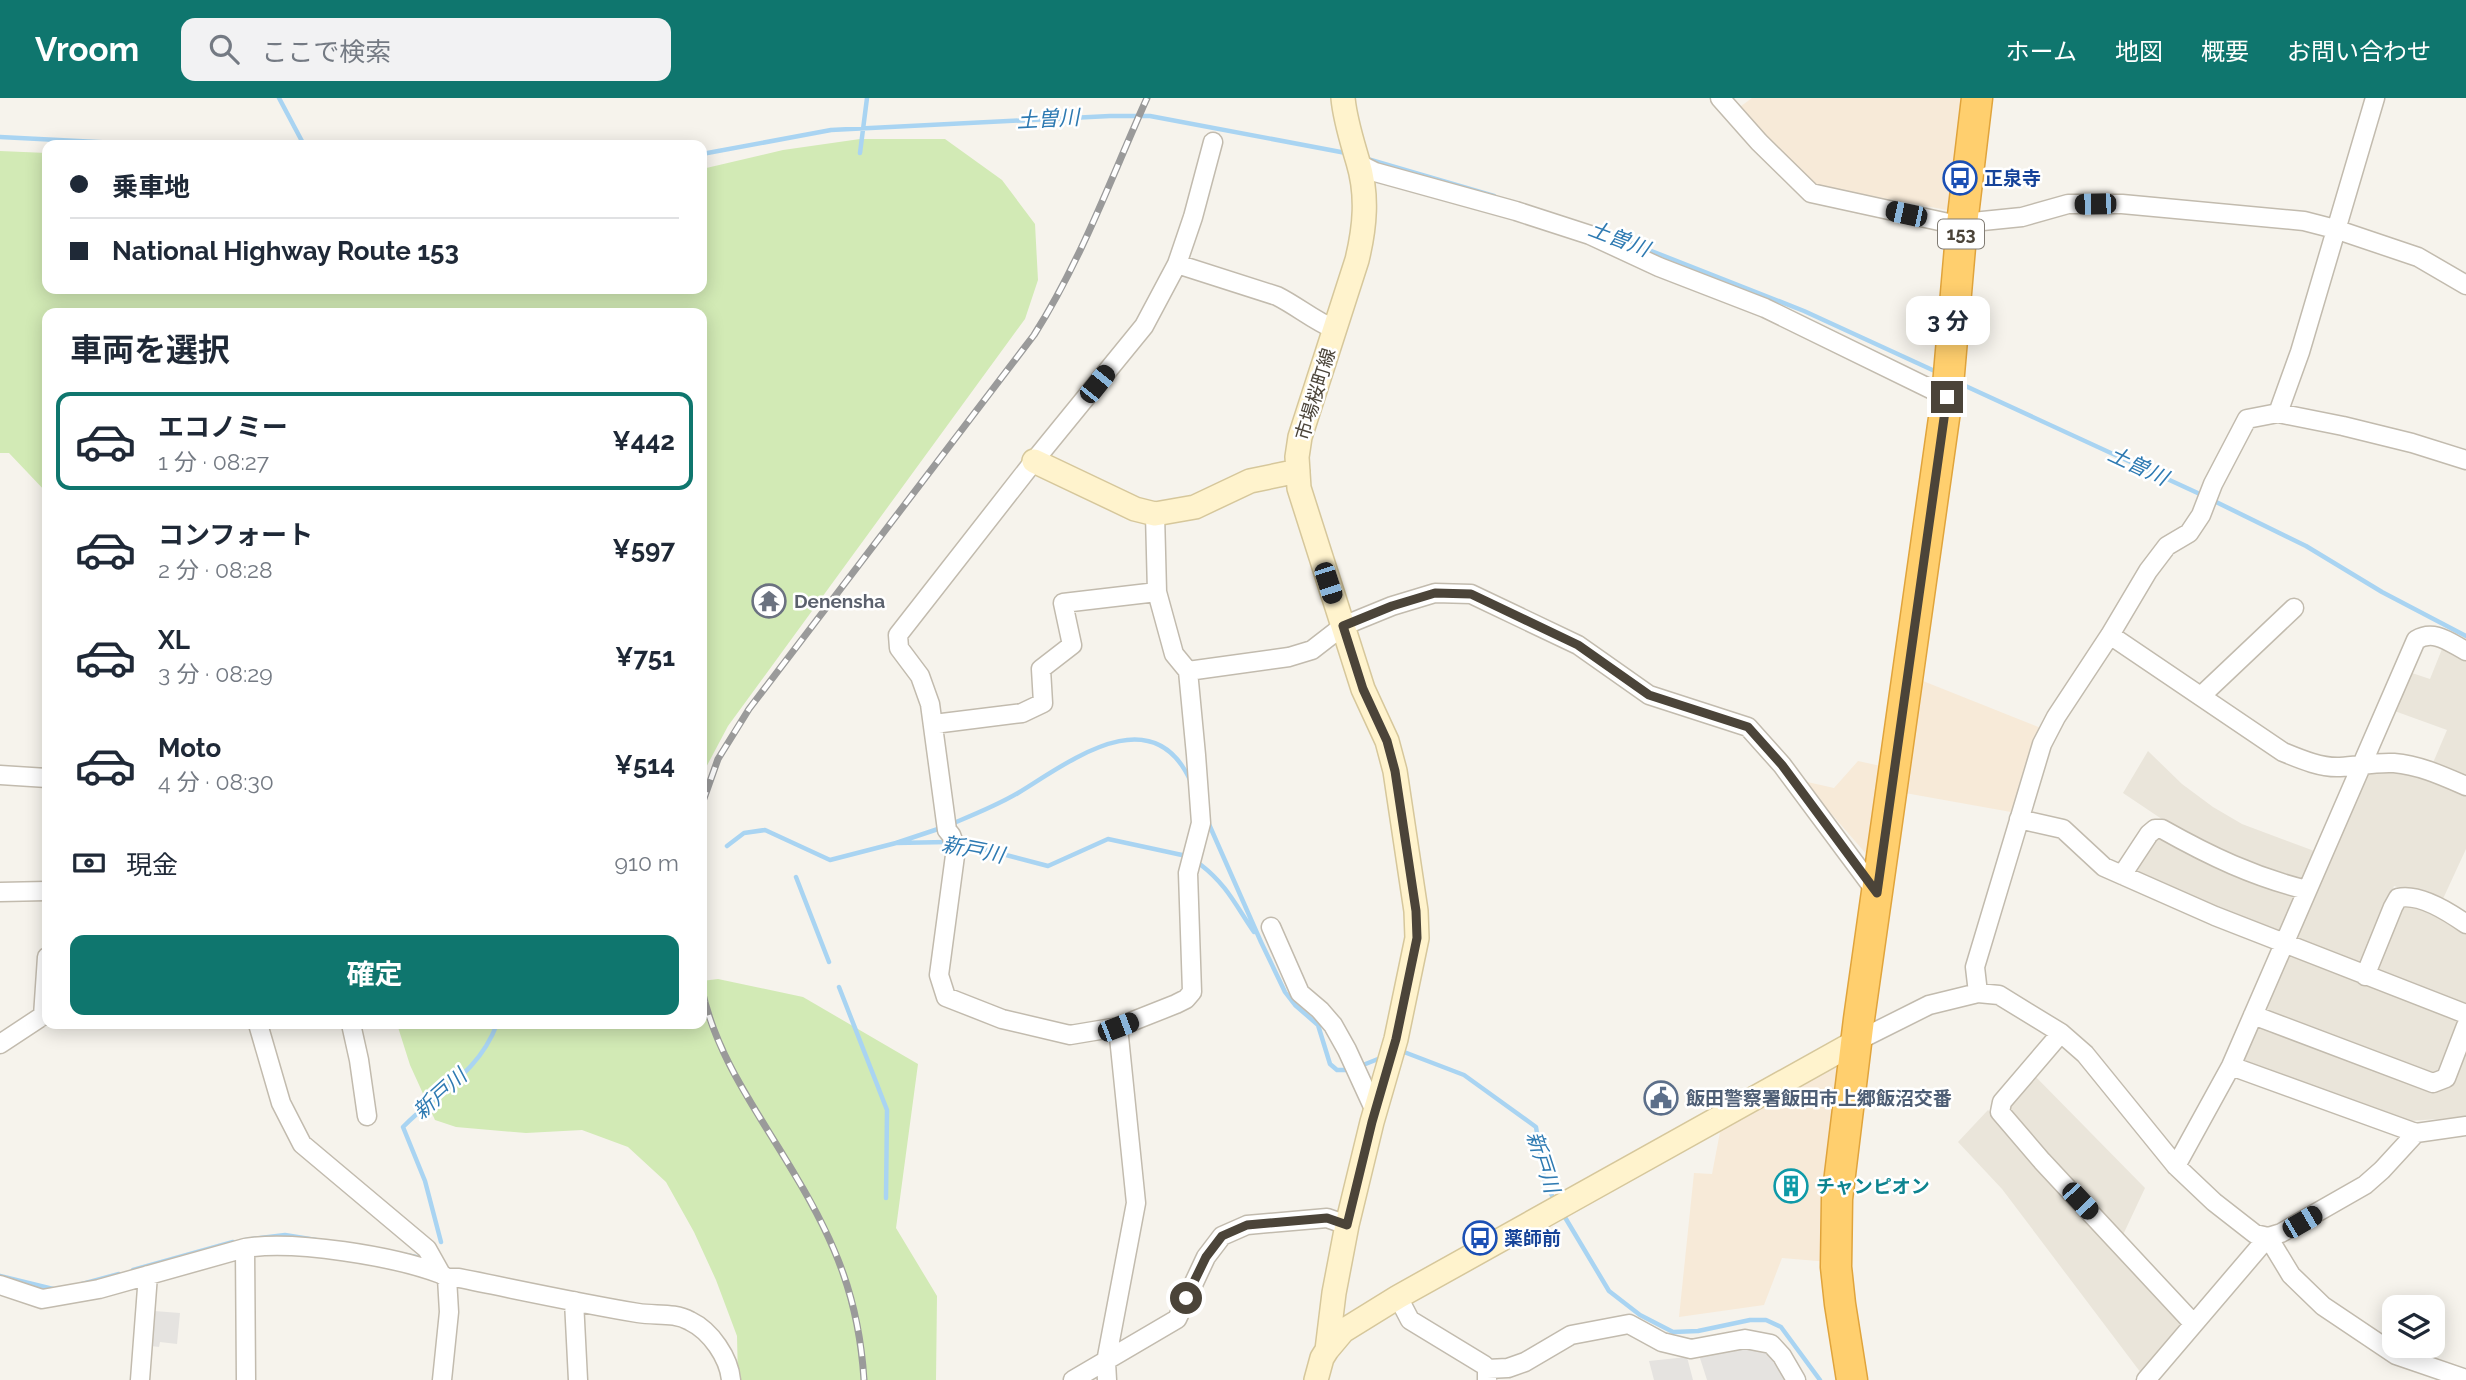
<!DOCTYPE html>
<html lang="ja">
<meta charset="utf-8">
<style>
body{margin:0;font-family:Raleway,"Noto Sans JP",sans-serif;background:#f2f2f3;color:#1f2937;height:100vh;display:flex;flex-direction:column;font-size:26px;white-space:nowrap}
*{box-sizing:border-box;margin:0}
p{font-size:23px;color:#747a83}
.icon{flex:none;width:38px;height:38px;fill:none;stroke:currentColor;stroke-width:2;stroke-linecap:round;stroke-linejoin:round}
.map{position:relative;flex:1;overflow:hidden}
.drawer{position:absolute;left:42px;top:210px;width:665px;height:721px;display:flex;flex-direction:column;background:#fff;border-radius:14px;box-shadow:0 4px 18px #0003}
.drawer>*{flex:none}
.top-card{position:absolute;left:42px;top:42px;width:665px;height:154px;border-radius:14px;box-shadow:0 4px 18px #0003;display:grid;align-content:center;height:154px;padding:0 28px;background:#fff}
.tools{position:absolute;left:2382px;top:1197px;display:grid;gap:14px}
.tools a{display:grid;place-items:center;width:63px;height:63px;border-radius:14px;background:#fff;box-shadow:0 4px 18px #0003;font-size:35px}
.end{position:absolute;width:32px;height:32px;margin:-16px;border:9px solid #4b4439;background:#fff;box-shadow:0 0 0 4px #fff}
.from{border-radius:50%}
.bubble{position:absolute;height:49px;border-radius:14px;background:#fff;box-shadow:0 4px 18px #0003;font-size:23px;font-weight:700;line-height:49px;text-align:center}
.car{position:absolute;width:21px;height:42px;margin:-21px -10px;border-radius:9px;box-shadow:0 0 5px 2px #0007;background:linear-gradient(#222 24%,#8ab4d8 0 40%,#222 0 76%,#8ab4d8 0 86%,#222 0)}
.top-card b{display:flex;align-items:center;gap:24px;height:66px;font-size:26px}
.top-card b+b{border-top:2px solid #e0e1e3}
.top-card i{width:18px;height:18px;background:#1f2937}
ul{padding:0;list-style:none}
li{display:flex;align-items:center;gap:21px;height:98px;margin:0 14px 10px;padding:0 14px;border:4px solid transparent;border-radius:14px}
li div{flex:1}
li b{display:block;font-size:26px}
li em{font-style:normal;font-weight:700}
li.on{border-color:#0f766e}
li>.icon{width:63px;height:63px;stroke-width:1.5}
h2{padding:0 28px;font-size:32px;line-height:84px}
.pay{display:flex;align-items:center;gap:18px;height:77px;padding:0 28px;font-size:26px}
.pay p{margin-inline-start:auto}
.action{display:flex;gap:14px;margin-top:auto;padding:14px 28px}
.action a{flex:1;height:80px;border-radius:14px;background:#0f766e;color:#fff;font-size:28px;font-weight:700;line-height:80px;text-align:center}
header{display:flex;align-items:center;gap:42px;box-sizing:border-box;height:98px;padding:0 35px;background:#0f766e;color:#fff}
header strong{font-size:33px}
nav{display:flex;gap:38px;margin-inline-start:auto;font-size:24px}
.search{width:490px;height:63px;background:#f2f2f3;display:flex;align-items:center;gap:18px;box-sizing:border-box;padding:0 24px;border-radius:14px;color:#747a83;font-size:26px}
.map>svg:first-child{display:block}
.residential{fill:#eae5da}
.commercial{fill:#f7ead8}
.green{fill:#d2eab5}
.parking{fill:#e5e3e0}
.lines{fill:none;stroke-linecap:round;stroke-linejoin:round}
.stream{stroke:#a9d4f2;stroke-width:4.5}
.street-casing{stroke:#c2bbae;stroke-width:21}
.secondary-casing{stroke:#d6c79b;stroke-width:26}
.highway-casing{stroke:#e0a43c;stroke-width:33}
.street{stroke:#fff;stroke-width:18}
.secondary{stroke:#fff3cd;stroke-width:23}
.highway{stroke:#ffcf6e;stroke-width:30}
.rail-casing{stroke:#9a9a9a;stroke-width:7}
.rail{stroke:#fff;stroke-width:4.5;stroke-dasharray:13;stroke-linecap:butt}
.route{stroke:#4b4439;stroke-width:9}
.labels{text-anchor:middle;stroke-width:5;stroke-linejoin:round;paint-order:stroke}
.shield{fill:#fff;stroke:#817c74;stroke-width:2}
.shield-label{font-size:18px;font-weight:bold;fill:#4b4439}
.transit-label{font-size:19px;font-weight:bold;fill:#164399;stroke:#fff;text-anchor:start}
.street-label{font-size:19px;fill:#4b4439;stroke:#fff}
.worship-label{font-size:19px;font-weight:bold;fill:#5b616d;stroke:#fff;text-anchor:start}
.service-label{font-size:19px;font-weight:bold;fill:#4e5e75;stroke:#fff;text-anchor:start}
.culture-label{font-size:19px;font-weight:bold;fill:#0d838f;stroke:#fff;text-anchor:start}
.water-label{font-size:21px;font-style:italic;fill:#2e7ab2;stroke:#fff}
</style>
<header>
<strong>Vroom</strong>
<div class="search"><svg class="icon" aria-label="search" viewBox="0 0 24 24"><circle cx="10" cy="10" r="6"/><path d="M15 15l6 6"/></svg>ここで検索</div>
<nav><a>ホーム</a><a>地図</a><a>概要</a><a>お問い合わせ</a></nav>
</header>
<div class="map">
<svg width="2466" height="1282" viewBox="0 0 2466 1282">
<rect width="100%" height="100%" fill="#f6f3ec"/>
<path class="residential" d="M2444,546l22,11v124l-34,-14 15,-35 -58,-21 17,-38 24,8z
M2148,653l34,33 31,23 29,17 75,28 -11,28 -8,2 -44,-13 -64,-31 -67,-45z
M2402,672l64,22v57l-24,52 -48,-15 -29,74 -11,5 -59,-23 1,-9 66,-160z
M2154,737l141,58 2,10 -12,29 -11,2 -139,-59 -1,-9z
M2408,804l58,27v79l-90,-34 -3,-7 25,-62z
M2292,853l164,64 4,10 -16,49 -14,3 -164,-61 -3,-10 22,-53z
M2256,927l182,64 28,-45v73l-57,4 -166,-55 -4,-7z
M2032,975l113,115 -23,49 -117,-126z
M1988,1012l198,213 -45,50 -139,-184 -44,-47z"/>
<path class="commercial" d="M1752,0h212l-12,113 -142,-27 -73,-75z
M1918,581l123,49 -30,84 -106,-19z
M1858,663l32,7 -16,95 -71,-82 31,7z
M1825,968l15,3 -11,193 -47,-4 -18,47 -85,12 15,-144 18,1 9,-47z"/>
<path class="green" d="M860,41h85l57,41 33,44 3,56 -13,39 -297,407 -26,49v-462h-655v180l-38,-40h-9v-302l47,2v136h655v-120l81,-19z
M718,881l85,18 115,67 -22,164 41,68 -1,84h-198l-1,-44 -21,-56 -22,-48 -28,-50 -38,-35 -46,-17 -56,3 -70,-6 -21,-7 -25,-55 -13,-41h305v-43z"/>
<path class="parking" d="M154,1213l26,2 -3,31 -17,-2 -1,5 -8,-1z
M1744,1250l26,1 19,31h-82l-8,-25z
M1687,1259l6,23h-39l-5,-19z"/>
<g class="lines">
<path class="stream" d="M279,0l25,47
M0,39l156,8
M860,55l7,-55
M702,56l129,-24 279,-14h40l196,37
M1364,60l130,38
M1608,136l196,77 135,62
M1959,285l243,112
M2210,401l96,47 76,46 84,44
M1208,724l53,120
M949,727c24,-10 47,-19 69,-32 51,-31 135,-97 173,-11
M896,745l45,-15
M960,745l88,23 60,-27 74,16
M727,748l17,-13 21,-3 65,30 66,-17 51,-1
M1201,767c26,20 35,41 53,67
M796,779l33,85
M1261,844l24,50 10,13 23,20 12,39 7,6h13
M839,889l48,123 -1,88
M1404,954l60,23 72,52 9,56 10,18
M1358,969l25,-10
M1563,1116l46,77 31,24 33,17 25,-1 52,-11h16l15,7 39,53
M245,1142l40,-5 31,5
M441,1144l-16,-61 -22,-54c35,-36 75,-53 94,-103
M406,1157l10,2
M133,1172l100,-28
M0,1178l53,13
M82,1186l37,-10"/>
<defs>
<path id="street" d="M1720,0l39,44 52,51 142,31 69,-7 46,-13h54l182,17 31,8 83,28 48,28
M1359,66l16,8 141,39 74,24 69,32 106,41 182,89
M1177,166l100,32c20,10 36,24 57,33
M2278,315l22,-61 75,-254
M1155,416l2,78 17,62 14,17 8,84 5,68 -13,50 4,119 -6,7 -10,5 -58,23 -48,8 -68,-16 -56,-22 -7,-22 17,-127 -5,-13 -4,-5 -17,-126 -10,-28 -21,-28 -1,-13 136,-174 110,-135 33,-62 16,-47 20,-75
M2110,537l173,117c17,7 38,16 57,15 18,-1 35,-5 54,-4 25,2 49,13 72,23
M1188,573l101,-14 23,-7 31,-24 49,-20 43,-13 36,1 107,51 71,50 99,32 34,38 95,128
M2201,598l93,-88
M934,626l88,-11 21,-10 -2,-34 31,-24 -9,-42 94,-11
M0,677l47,3
M2019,721l44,10 41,38 111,49 251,98
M2122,777l27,-41 6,-5h7c48,27 92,48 145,61
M0,794l47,-1
M1271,829l29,66 20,17 13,15 14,25 28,61
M2365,878l28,-69 5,-9c21,-5 51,14 68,26
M1978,895l-3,-26 67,-223 14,-27 54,-82 38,-64 19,-25 22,-13 12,-18 12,-31 34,-65 31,-6 65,13 69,17 54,17
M2253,917l180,68 13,-5 20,-52
M43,918l4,-59
M258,926l23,79 21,41 125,105 14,25 6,4h12c60,12 119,25 179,35 18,3 36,-1 52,8 21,10 39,37 41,59
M351,926l8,36 8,56
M2061,935l-59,69 -2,10 42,49 151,162
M1857,943l72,-36 49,-12 21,2 62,38 24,21 91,112 38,36 41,32 13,3 23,38 32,31 73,49 70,24
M0,946l47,-31
M2231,968l185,67
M2176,1068l55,-100 185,-426c18,-11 33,2 50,11
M245,1150l1,132
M0,1187l42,14 57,-10 146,-41c50,-8 148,8 196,26
M1398,1199l12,23 74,45 3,4v11
M574,1203l4,79
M1487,1271l21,-1 17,-6 46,-27 58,-11 33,18 29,7 54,-10 26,5 11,12 14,24
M140,1282l8,-105
M442,1282l7,-68 -2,-34
M1073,1282l104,-61 29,-62 16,-21 25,-11 80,-7 20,7
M1107,1282l-1,-18 30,-159 -18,-176
M2146,1282l122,-143 13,-4 84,-48 17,-15 34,-37 50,-7"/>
<path id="secondary" d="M1034,363l101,48 20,5 40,-7 55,-26 48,-10
M1327,1252l16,-19 55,-34 459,-256
M1316,1282l6,-22 5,-8 7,-57 13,-68 25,-103 24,-83 21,-101 -1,-27 -21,-140 -8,-30 -24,-52 -64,-201 -2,-31 3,-20 57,-177c8,-33 11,-65 1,-98 -6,-21 -13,-42 -15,-64"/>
<path id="highway" d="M1852,1282l-12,-76 -4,-37 1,-68 22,-180 88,-622 15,-173 15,-126"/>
</defs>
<use href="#street" class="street-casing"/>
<use href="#secondary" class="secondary-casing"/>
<use href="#highway" class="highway-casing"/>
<use href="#street" class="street"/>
<use href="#secondary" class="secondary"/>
<use href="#highway" class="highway"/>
<defs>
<path id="rail" d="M702,706l16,-45 31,-50 285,-374c47,-74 77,-157 113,-237
M702,892c15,69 58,125 93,185 41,68 64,125 69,205"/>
</defs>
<use href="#rail" class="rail-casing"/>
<use href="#rail" class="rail"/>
</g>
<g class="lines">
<path class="route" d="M1186,1200l20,-41 16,-21 25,-11 80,-7 20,7 25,-103 24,-83 21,-101 -1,-27 -21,-140 -8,-30 -24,-52 -20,-63 49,-20 43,-13 36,1 107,51 71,50 99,32 34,38 95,128 70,-496"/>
</g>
<defs>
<symbol id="bus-ring" viewBox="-11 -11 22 22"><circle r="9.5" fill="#fff" stroke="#1a4fb4" stroke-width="1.5"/><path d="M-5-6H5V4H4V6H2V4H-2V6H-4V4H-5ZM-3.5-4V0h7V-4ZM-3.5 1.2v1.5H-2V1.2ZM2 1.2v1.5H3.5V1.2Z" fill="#1a4fb4"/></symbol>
<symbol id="temple-ring" viewBox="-11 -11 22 22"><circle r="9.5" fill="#fff" stroke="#6b7280" stroke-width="1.5"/><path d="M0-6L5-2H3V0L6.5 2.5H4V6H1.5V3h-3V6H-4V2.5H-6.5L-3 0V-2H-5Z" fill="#6b7280"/></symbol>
<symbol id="civic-ring" viewBox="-11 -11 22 22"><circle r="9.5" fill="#fff" stroke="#5c6f8a" stroke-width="1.5"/><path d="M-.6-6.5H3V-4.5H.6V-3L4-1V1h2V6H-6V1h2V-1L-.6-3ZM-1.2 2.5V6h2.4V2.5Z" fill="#5c6f8a"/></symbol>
<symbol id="building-ring" viewBox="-11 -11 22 22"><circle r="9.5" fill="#fff" stroke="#0f9aa8" stroke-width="1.5"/><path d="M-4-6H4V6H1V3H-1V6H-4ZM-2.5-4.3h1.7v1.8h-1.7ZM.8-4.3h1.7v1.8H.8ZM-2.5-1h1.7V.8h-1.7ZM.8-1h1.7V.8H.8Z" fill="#0f9aa8"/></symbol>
</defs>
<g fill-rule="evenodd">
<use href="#bus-ring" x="1941" y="61" width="38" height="38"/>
<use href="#temple-ring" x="750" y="484" width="38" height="38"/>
<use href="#civic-ring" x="1642" y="981" width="38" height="38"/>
<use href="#building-ring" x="1772" y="1069" width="38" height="38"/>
<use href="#bus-ring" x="1461" y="1121" width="38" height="38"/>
</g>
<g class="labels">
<rect class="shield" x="1938" y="121.5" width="46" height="29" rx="5"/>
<g class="shield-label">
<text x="1961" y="142">153</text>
</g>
<g class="transit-label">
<text x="1984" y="87">正泉寺</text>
<text x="1504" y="1147">薬師前</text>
</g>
<g class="street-label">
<text transform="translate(1315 296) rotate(-73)" y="7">市場桜町線</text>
</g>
<g class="worship-label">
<text x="794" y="510">Denensha</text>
</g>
<g class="service-label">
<text x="1686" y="1007">飯田警察署飯田市上郷飯沼交番</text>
</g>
<g class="culture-label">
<text x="1816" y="1095">チャンピオン</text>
</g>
<g class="water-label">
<text transform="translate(1048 21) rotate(-3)" y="7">土曽川</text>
<text transform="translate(1619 141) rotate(21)" y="7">土曽川</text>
<text transform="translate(2138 368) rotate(25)" y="7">土曽川</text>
<text transform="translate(973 752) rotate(11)" y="7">新戸川</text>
<text transform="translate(440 996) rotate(-42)" y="7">新戸川</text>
<text transform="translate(1543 1064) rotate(72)" y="7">新戸川</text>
</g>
</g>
</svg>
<div class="tools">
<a><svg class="icon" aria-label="layers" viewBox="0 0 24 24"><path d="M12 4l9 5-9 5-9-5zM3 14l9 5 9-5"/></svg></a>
</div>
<i class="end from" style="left:1186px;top:1200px"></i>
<i class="end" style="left:1947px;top:299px"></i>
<div class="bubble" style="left:1906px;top:198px;width:84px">3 分</div>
<i class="car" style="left:2095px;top:106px;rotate:269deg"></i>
<i class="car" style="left:1906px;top:116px;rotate:282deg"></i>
<i class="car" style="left:1097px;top:286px;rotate:39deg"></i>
<i class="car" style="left:1328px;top:485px;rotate:162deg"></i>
<i class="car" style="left:1118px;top:929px;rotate:69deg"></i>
<i class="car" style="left:2080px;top:1103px;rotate:137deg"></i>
<i class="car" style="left:2302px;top:1124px;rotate:60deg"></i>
<div class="top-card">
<b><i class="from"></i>乗車地</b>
<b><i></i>National Highway Route 153</b>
</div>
<section class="drawer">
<h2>車両を選択</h2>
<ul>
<li class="on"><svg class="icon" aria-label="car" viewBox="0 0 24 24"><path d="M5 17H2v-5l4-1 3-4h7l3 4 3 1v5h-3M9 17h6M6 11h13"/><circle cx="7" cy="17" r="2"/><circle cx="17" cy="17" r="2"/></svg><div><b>エコノミー</b><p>1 分 · 08:27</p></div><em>¥442</em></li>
<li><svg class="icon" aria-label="car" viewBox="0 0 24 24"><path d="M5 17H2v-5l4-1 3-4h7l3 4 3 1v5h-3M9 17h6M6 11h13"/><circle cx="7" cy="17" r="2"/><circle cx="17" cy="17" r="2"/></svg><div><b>コンフォート</b><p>2 分 · 08:28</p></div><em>¥597</em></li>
<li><svg class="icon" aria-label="car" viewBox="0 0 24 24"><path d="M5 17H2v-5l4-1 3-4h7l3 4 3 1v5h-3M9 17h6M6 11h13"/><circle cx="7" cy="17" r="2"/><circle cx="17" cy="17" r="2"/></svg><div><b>XL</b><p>3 分 · 08:29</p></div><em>¥751</em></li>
<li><svg class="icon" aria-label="car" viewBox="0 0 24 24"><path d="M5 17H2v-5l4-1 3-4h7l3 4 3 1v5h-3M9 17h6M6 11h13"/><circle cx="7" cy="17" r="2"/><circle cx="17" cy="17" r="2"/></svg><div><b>Moto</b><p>4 分 · 08:30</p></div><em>¥514</em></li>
</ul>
<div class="pay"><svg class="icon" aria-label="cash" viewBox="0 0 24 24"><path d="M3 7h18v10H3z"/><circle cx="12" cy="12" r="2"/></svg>現金<p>910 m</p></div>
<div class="action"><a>確定</a></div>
</section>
</div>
